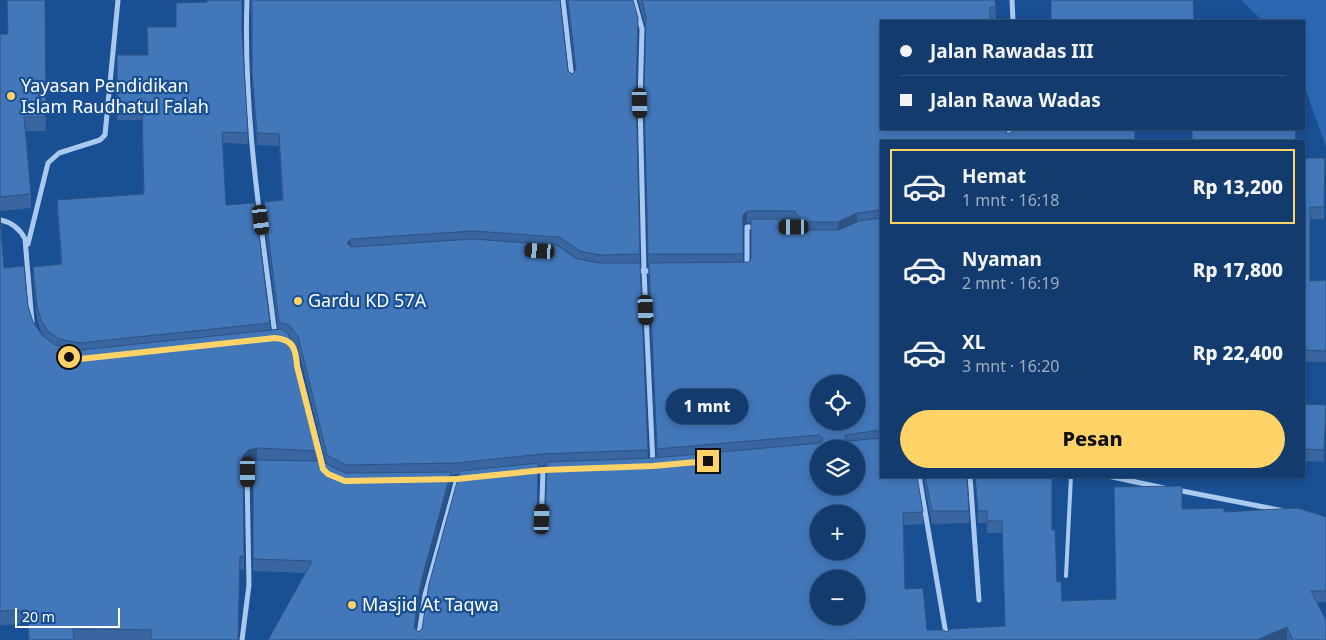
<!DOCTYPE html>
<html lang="id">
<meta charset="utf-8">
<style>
body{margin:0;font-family:"Noto Sans",sans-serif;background:#204676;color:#f1f3f6;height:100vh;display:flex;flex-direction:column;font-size:19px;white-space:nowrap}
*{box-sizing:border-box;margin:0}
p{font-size:16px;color:#9dadc2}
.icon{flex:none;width:28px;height:28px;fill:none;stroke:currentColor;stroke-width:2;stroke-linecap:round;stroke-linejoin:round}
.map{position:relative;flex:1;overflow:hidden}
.drawer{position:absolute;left:880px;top:140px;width:425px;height:338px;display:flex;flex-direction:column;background:#133b6e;border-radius:0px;box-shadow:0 2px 8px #0003,0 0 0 1px #325581}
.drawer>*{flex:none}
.top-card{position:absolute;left:880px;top:20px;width:425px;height:110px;border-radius:0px;box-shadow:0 2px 8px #0003,0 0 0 1px #325581;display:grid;align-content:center;height:110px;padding:0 20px;background:#133b6e}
.buttons{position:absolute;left:810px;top:375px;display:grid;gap:10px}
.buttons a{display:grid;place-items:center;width:55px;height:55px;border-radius:50%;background:#133b6e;box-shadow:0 2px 8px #0003,0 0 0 1px #325581;font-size:25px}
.scale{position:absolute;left:15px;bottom:12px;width:105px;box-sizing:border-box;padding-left:5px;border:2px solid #fff;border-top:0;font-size:14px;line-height:18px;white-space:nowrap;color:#fff;-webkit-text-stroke:4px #194f93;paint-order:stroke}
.end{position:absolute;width:22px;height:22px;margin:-11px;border:6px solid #ffd368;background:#111;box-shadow:0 0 0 2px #111}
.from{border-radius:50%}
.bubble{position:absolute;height:35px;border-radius:18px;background:#133b6e;box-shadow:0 2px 8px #0003,0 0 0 1px #325581;font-size:16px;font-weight:800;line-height:35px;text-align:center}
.car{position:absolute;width:15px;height:30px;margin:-15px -8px;border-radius:6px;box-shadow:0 0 4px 1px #0007;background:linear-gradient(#222 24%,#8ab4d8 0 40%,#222 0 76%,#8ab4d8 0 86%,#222 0)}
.top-card b{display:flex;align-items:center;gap:18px;height:48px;font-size:19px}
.top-card b+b{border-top:1px solid #325581}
.top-card i{width:12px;height:12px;background:#f1f3f6}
ul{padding:9px 0 0;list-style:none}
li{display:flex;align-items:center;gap:15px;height:75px;margin:0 10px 8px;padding:0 10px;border:2px solid transparent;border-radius:0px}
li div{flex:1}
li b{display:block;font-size:19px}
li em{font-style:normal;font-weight:800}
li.selected{border-color:#ffd368}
li>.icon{width:45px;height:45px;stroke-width:1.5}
.button{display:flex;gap:10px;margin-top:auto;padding:10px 20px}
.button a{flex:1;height:58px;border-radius:30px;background:#ffd368;color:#111;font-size:20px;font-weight:800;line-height:58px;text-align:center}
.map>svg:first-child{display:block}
.green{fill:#2c68b1}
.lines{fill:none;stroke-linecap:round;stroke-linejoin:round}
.service{stroke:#aac9ef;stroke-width:4}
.minor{stroke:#aac9ef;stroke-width:5}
.wall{fill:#3966a0;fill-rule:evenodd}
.shaded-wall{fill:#2e5382}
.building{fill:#4277ba;stroke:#2e5382;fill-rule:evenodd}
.route{stroke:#ffd368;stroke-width:6}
.poi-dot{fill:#ffd368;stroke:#194f93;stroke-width:2}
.labels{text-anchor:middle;stroke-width:4.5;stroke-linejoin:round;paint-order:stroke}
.poi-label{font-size:18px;fill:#fff;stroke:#194f93;text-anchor:start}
</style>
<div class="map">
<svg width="1326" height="640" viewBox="0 0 1326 640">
<rect width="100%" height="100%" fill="#194f93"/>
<path class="green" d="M1241,0h85v147l-22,-62v-64h-41z"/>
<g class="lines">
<path class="service" d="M1066,576l5,-100"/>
<path class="minor" d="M247,0c-4,112 14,224 28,335
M563,0l9,79
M634,0l8,29 -2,74 4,168 9,194
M1012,0l1,21
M1009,141v-12
M0,220c11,2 20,9 25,19l7,83
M28,244l20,-81 11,-10 41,-13 5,-5 13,-135
M747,267v-40h9
M635,271h19
M288,341c8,6 8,15 9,25l26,100
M534,471l19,-1
M919,476l28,164
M970,476l9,124
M1108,476l56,12
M446,479h11
M1177,490l107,21
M541,532l2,-62
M242,640l7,-55 -2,-113 3,-4 9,-2
M418,640l7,-45 32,-116 4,-1"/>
</g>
<path class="wall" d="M7,0h38l1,131h-20l5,63v14l-31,3v-177h8z
M251,0l317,71 4,3 3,-3 -8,-71h66l7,263 8,196 9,-1 -9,-192 -4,-163 2,-75 -8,-28h357l1,19 -115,2 125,112 129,-4 -254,12v335l42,36v12l-19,1 1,64 22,41 20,2 58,-6 -3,-93h-15v-10h-9l-3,-47h77v54l5,52 5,19 54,-2 66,-90 144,8v85l-9,1 9,37h-39v-1l-1019,1 38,-67 -53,-2v-108l-5,1 -5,6 1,100h-4l-2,70h-210v-16l-28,1v-410l4,53 24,38 5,16 9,13 2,2 -3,-5 -4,-14 -4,-39v-12l28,-3 -4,-52v-12l86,-6 -1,-74h-25v-65h31l94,-22 6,111 -25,-1 3,62 44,118v7l8,-1 -14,-115v-12l18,-2 -3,-54 -22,-1 -5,-60zM747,223h4v35l-2,4h-6v-35zM792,223h3l4,7 -5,-2zM289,337l9,11 28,116 -9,-3v-10zM547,465l-2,58 -4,4 -4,-4 1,-57zM460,474l-38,155 -4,3 -3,-3 6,-35 30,-111v-8z
M1304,158h21l-1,61h-14v62l16,-1v82h-22z
M1304,404l22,1 -2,57 -20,-1z
M923,476h44l2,35v12l-37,1z"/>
<path class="shaded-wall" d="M747,211v12l-4,4v-12z
M857,213v12l-19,9v-12z
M351,239v12l-4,-8z
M257,448v14l-9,2 -5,6v-14l5,-6z
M451,472v11l-30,111 -7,45v-12l7,-45z
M1287,627v12l-3,1h-27z"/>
<path class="building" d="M7,0h38l1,117h-22l7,77 -31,3v-163h8z
M207,0h35v31l6,102 -26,-1 4,73 29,-2 15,120 -190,20 -21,-4 -11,-8 -7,-11 -4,-14 -4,-39 29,-3 -5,-64 87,-6 -2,-86h-25v-53h31l-1,-28h29v-24l31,-1z
M252,0h308l8,71 4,3 4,-4 -8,-70h65l5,18 -2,73 4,163 -40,1 -20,-4 -21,-14 -86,-6 -122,8 -4,4 4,4 122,-8 84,6 20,14 23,4h40l8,187 -105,4 -86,9 -111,2 -19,-10 -29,-119 -9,-11 -10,-3 -15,-120 19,-2 -4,-66 -22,-1 -5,-60z
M642,0h353l1,7h-6v14h-109v108h125v4h5l2,-4h122v12h-254v69h-1l-23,3 -19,9h-37l-6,-11h-48l-4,4v39h-95l-4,-163 2,-74z
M1051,0h142l1,21h-143z
M1192,129h104l-1,12h-103z
M1304,158h21l-1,49h-14v74l16,-1v71l-22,-1z
M0,215l4,53 20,-2 4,40 5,16 9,13 13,10 25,5 201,-21 6,3 4,8 26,111 -60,-3 -9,2 -5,6 1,101 -4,-1 -2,84h-87v-10l-78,-1 1,11h-45l-1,-30 -28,1z
M881,218v212l-36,5v4l4,2 32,-3v38h36l6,36 -20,1 2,76 18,-1 4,42h16l4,2 4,-3 54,-3 -3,-105h-15v-10h-9l-3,-35h77v54h3l2,52 4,-1 1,20 54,-2 -2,-112 68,-1v23l42,-1v4l73,-4 29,9v74h-15l15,29v20h-33l-6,-13 -30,13h-989l44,-79 -59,-2v-99l68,1 24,12 106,-1 -30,110 -7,45 4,5 4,-3 7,-45 31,-113 78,-8 -1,60 4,4 4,-4 2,-61 106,-4 168,-15 2,-5 -4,-3 -162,14 -8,-186 100,-1 2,-4v-39h40l3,9 4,2h41l20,-9zM819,384h37v37h-37zM819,449h37v37h-37zM819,514h37v37h-37zM819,579h37v37h-37z
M1304,404l22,1 -2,45 -20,-1z
M925,476h42l2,35h-37z"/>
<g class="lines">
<path class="route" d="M69,357l11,2 195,-21c18,1 21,11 22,28l26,103 5,5 17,7 112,-2 86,-9 110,-4 55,-5"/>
</g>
<g class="poi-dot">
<circle cx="11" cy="96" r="5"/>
<circle cx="298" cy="301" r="5"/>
<circle cx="352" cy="605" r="5"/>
</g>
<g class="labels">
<g class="poi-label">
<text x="21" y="92">Yayasan Pendidikan<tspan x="21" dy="21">Islam Raudhatul Falah</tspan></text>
<text x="308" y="307">Gardu KD 57A</text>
<text x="362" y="611">Masjid At Taqwa</text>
</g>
</g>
</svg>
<div class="buttons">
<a><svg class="icon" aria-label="locate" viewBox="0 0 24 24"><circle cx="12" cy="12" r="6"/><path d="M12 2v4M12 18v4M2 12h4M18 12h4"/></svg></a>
<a><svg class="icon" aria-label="layers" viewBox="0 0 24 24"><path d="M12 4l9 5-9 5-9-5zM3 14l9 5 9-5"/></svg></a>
<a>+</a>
<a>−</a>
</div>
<div class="scale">20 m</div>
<i class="end from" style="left:69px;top:357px"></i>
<i class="end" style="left:708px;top:461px"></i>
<div class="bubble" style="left:666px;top:389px;width:82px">1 mnt</div>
<i class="car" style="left:640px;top:103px;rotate:178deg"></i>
<i class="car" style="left:261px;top:220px;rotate:173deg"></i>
<i class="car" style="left:794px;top:227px;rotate:270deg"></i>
<i class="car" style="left:540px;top:251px;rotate:274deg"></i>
<i class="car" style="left:646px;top:310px;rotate:177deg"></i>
<i class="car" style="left:248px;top:472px;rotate:180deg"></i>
<i class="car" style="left:542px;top:519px;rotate:2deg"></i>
<div class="top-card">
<b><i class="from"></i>Jalan Rawadas III</b>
<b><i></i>Jalan Rawa Wadas</b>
</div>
<section class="drawer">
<ul>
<li class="selected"><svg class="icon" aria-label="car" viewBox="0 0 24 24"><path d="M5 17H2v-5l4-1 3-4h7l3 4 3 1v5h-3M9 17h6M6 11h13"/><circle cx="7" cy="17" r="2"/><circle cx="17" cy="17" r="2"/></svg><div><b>Hemat</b><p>1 mnt · 16:18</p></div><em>Rp 13,200</em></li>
<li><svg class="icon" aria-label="car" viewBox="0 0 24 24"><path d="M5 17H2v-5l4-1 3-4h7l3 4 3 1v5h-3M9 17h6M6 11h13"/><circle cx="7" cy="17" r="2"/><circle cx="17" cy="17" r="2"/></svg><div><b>Nyaman</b><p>2 mnt · 16:19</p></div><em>Rp 17,800</em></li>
<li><svg class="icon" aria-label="car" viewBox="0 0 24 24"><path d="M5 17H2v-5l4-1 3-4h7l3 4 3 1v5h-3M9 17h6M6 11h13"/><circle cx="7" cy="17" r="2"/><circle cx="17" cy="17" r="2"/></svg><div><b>XL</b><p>3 mnt · 16:20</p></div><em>Rp 22,400</em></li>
</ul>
<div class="button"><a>Pesan</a></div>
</section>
</div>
